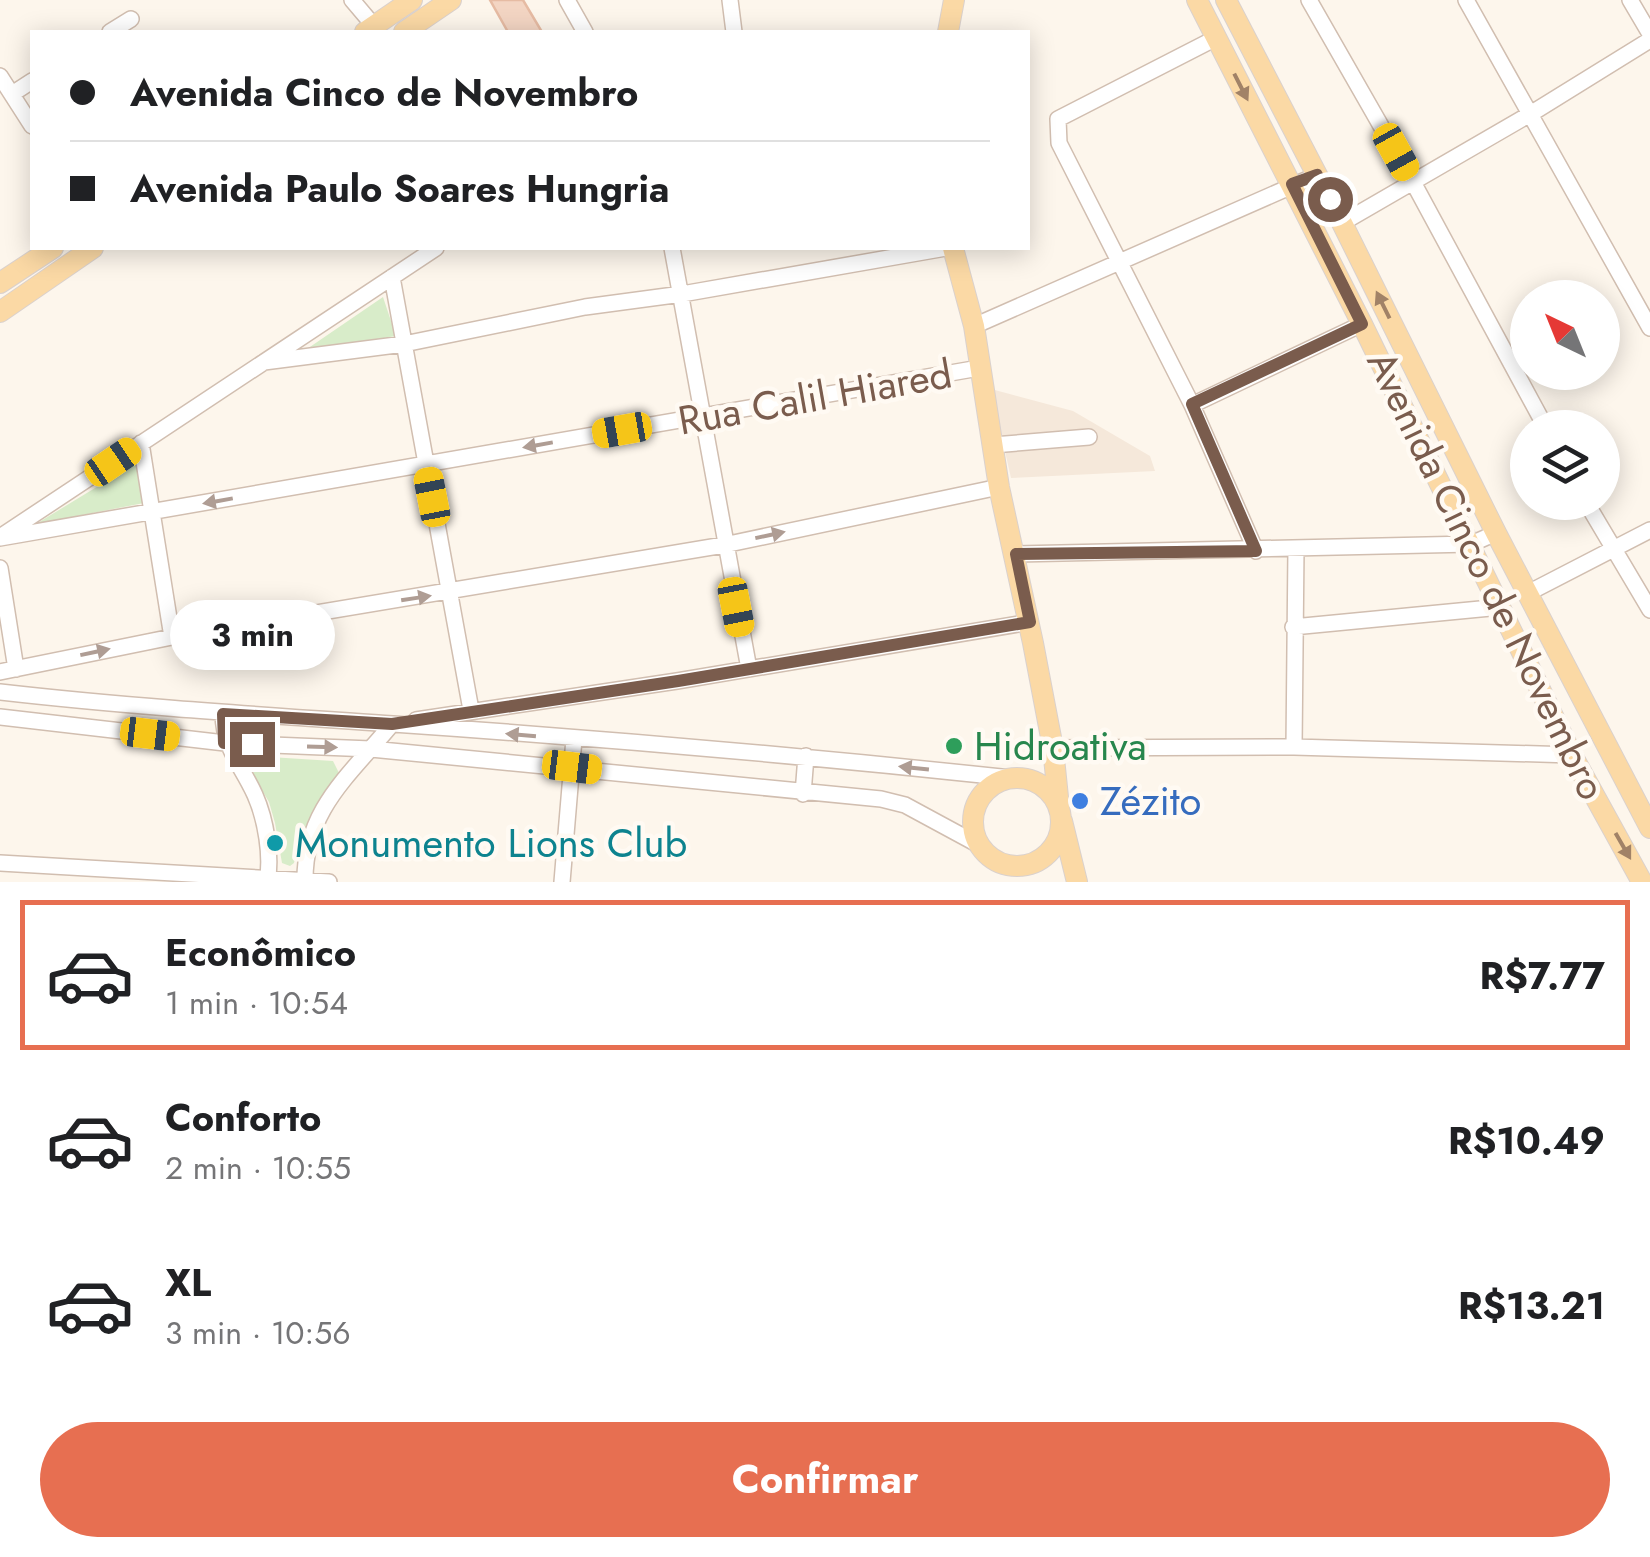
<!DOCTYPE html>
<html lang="pt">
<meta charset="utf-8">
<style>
body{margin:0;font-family:Jost,sans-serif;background:#f6f6f6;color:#202124;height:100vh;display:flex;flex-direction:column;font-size:38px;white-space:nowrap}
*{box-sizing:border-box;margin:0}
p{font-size:32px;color:#757577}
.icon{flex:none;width:55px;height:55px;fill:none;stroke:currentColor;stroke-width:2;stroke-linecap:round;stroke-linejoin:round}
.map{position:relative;height:882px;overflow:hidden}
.sheet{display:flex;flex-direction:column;background:#fff;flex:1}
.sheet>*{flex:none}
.hud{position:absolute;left:30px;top:30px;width:1000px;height:220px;border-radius:0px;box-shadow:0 5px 25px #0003;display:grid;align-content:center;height:220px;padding:0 40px;background:#fff}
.needle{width:65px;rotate:317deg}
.controls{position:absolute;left:1510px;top:280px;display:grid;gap:20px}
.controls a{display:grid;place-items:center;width:110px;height:110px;border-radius:50%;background:#fff;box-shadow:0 5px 25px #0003;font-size:50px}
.end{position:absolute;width:45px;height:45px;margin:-22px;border:12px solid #7a5c4d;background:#fff;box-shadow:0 0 0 5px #fff}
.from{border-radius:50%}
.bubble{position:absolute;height:70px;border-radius:35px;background:#fff;box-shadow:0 5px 25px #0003;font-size:32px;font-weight:700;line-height:70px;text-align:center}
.car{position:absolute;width:30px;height:60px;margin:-30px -15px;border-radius:12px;box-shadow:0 0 8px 2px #0007;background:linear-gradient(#f5c518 24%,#345 0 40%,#f5c518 0 76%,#345 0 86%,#f5c518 0)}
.hud b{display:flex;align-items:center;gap:35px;height:95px;font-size:38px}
.hud b+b{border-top:2px solid #e0e0e0}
.hud i{width:25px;height:25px;background:#202124}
ul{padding:18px 0 0;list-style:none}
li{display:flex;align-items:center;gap:30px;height:150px;margin:0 20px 15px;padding:0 20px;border:5px solid transparent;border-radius:0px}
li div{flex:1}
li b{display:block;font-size:38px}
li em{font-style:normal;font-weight:700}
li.active{border-color:#e76f51}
li>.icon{width:90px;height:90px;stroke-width:1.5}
.cta{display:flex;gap:20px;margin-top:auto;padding:20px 40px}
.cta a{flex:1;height:115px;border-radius:60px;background:#e76f51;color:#fff;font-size:40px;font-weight:700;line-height:115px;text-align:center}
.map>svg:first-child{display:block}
.residential{fill:#f5e8da}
.green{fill:#d8ecc9}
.building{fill:#f3d5c3;stroke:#e6bba3;stroke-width:2.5}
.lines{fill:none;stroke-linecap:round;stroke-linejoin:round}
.minor-casing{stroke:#d1beb0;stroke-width:18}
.major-casing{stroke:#dad1cd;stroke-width:22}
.minor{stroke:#fff;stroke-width:15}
.major{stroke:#fbd9a5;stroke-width:20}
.oneway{fill:#a18267}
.oneway2{fill:#af9d94}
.route{stroke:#7a5c4d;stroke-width:12}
.leisure-dot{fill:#2e9e5b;stroke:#fffaf3;stroke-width:4}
.shop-dot{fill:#3f7fe0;stroke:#fffaf3;stroke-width:4}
.culture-dot{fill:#0f9aa8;stroke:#fffaf3;stroke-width:4}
.labels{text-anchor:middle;stroke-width:9;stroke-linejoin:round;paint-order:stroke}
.street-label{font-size:40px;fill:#7a5c4d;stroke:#fffaf3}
.leisure-label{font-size:40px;fill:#27864d;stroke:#fffaf3;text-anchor:start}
.shop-label{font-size:40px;fill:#366cbe;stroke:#fffaf3;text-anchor:start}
.culture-label{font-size:40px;fill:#0d838f;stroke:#fffaf3;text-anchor:start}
</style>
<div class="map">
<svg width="1650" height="882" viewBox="0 0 1650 882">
<rect width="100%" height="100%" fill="#fdf6ec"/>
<path class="residential" d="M991,389l82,22 77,45 5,15 -144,7z"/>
<path class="green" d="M383,297l13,39 -92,15z
M136,463l8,40 -108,21z
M270,757l63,4 9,18c-24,25 -39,50 -48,84l-4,3 -8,-3 -7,-40 -6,-21 -16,-27 1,-7z"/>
<path class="building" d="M490,0h33l19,32h-34z"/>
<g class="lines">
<defs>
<path id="minor" d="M352,0l22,26
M567,0l18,32
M730,0l4,32
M1309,0l104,182 133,246
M1466,0l184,328
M1630,0l20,34
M110,32l21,-13
M1216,38l-158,81 1,24 133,262 64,146
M0,76l32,50
M12,94l20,-13
M1342,223l190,-110 118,-73
M672,248l77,421
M392,277l79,433
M974,326l343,-151
M264,362l140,-18 181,-37 97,-13 264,-46
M1192,405l170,-81
M141,443l31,194
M993,445l96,-8
M1586,502l64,108
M3,535l433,-287
M0,538l979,-170
M1016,554l455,-10 25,-11
M0,568l16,101
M1528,593l122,-63
M1293,627l208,-20
M0,672l172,-35 552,-92 275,-58
M0,692c131,15 261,23 393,32 206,14 412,32 618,54
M223,714c1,36 18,50 32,81 11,25 17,62 12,87
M0,717l225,26 146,6 510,50 24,6 74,40
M416,720l261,-39 353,-59
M1294,747l2,-199
M1047,748l247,-1 278,8
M803,794l3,-38
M0,863l329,19
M305,882c-1,-72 44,-106 87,-158
M562,882l12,-143"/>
<path id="major" d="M1197,0l165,324 210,431 70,127
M1226,0l116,223 154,310 154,295
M365,32l47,-32
M404,32l47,-32
M948,32l6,-32
M953,248l21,78 25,161 34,156 20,105 6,59
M0,283l53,-35
M0,312l93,-64
M973 822a44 44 0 1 1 88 0a44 44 0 1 1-88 0Z
M1062,821l15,61"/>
</defs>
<use href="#minor" class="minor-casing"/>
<use href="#major" class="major-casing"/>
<use href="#minor" class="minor"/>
<use href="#major" class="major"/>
</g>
<defs><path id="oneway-solid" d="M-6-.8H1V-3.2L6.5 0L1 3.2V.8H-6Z" transform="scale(2.5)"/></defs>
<g class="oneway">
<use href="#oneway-solid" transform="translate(1241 87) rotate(63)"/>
<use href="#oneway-solid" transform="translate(1383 305) rotate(-116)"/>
<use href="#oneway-solid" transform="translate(1623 846) rotate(60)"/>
</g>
<g class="oneway2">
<use href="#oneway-solid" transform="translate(538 445) rotate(170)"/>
<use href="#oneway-solid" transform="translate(218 501) rotate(170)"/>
<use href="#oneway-solid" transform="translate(770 535) rotate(-12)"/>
<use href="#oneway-solid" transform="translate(416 598) rotate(-9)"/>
<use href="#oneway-solid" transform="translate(95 652) rotate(-12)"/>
<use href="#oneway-solid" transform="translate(521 735) rotate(-175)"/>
<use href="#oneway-solid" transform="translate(322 747) rotate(2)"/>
<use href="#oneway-solid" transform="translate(914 768) rotate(-174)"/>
</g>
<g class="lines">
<path class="route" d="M252,744l-28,-1 -1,-29 169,10 286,-43 352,-59 -14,-68 240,-3 -64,-147 170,-80 -70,-140 25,-9 13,24"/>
</g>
<circle class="leisure-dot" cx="954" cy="746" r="10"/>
<circle class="shop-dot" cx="1080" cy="801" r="10"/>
<circle class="culture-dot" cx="275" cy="843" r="10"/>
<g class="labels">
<g class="street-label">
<text transform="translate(815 397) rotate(-10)" y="14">Rua Calil Hiared</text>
<text transform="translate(1487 575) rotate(64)" y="14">Avenida Cinco de Novembro</text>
</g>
<g class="leisure-label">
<text x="974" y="760">Hidroativa</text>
</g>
<g class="shop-label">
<text x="1100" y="815">Zézito</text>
</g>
<g class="culture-label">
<text x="295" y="857">Monumento Lions Club</text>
</g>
</g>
</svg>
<div class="controls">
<a><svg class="needle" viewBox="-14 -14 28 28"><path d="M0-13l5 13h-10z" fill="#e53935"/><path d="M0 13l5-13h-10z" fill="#757577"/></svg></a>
<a><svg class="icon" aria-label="layers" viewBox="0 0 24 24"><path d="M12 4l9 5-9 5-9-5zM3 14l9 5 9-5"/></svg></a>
</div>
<i class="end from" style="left:1330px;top:199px"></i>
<i class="end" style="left:252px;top:744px"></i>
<div class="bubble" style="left:170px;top:600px;width:165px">3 min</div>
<i class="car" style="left:1396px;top:152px;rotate:151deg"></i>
<i class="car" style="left:622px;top:430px;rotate:260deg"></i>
<i class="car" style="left:113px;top:462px;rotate:56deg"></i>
<i class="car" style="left:432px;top:497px;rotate:349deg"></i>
<i class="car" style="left:736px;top:607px;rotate:169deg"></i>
<i class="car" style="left:150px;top:734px;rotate:97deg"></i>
<i class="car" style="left:572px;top:767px;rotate:97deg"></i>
<div class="hud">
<b><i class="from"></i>Avenida Cinco de Novembro</b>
<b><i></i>Avenida Paulo Soares Hungria</b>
</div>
</div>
<section class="sheet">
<ul>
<li class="active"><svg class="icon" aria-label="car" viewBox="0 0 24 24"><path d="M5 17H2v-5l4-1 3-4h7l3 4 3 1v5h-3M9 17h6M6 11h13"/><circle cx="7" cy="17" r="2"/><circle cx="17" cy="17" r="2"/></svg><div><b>Econômico</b><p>1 min · 10:54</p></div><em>R$7.77</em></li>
<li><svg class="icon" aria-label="car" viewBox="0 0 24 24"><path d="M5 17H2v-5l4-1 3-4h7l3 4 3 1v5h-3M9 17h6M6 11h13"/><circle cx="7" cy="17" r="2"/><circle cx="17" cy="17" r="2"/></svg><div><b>Conforto</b><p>2 min · 10:55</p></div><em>R$10.49</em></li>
<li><svg class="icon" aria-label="car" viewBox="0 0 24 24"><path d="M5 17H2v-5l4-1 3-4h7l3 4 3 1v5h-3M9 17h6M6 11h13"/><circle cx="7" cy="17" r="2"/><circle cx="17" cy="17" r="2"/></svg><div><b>XL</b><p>3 min · 10:56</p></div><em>R$13.21</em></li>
</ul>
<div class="cta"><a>Confirmar</a></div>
</section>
